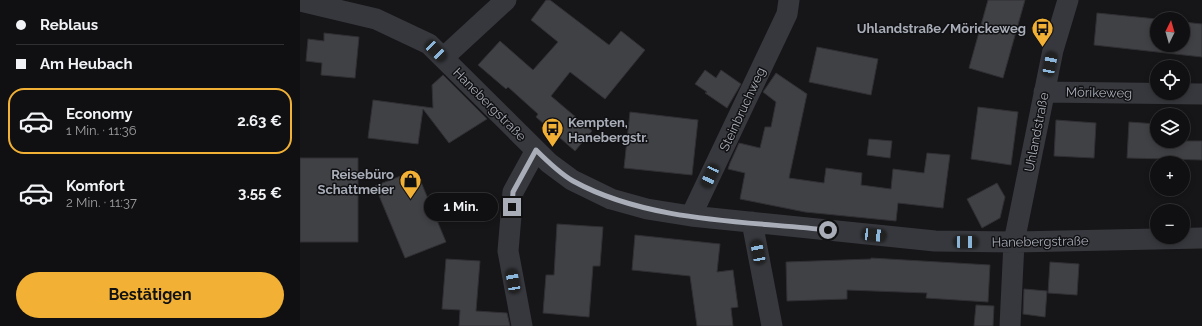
<!DOCTYPE html>
<html lang="de">
<meta charset="utf-8">
<style>
body{margin:0;font-family:Raleway,sans-serif;background:#19191b;color:#f1f3f6;height:100vh;display:flex;flex-direction:column;font-size:15px;white-space:nowrap}
*{box-sizing:border-box;margin:0}
p{font-size:13px;color:#9c9d9f}
.icon{flex:none;width:22px;height:22px;fill:none;stroke:currentColor;stroke-width:2;stroke-linecap:round;stroke-linejoin:round}
.map{position:relative;flex:1;overflow:hidden}
.details{display:flex;flex-direction:column;background:#101012;width:300px}
.details>*{flex:none}
.guide{display:grid;align-content:center;height:88px;padding:0 16px;background:#101012}
.needle{width:26px;rotate:5deg}
.buttons{position:absolute;left:850px;top:12px;display:grid;gap:8px}
.buttons a{display:grid;place-items:center;width:40px;height:40px;border-radius:50%;background:#101012;box-shadow:0 2px 6px #0003,0 0 0 1px #303032;font-size:20px}
.end{position:absolute;width:18px;height:18px;margin:-9px;border:5px solid #a8adb8;background:#111;box-shadow:0 0 0 2px #111}
.from{border-radius:50%}
.bubble{position:absolute;height:28px;border-radius:14px;background:#101012;box-shadow:0 2px 6px #0003,0 0 0 1px #303032;font-size:13px;font-weight:700;line-height:28px;text-align:center}
.car{position:absolute;width:12px;height:24px;margin:-12px -6px;border-radius:5px;box-shadow:0 0 3px 1px #0007;background:linear-gradient(#222 24%,#8ab4d8 0 40%,#222 0 76%,#8ab4d8 0 86%,#222 0)}
.guide b{display:flex;align-items:center;gap:14px;height:38px;font-size:15px}
.guide b+b{border-top:1px solid #303032}
.guide i{width:10px;height:10px;background:#f1f3f6}
ul{padding:0;list-style:none}
li{display:flex;align-items:center;gap:12px;height:66px;margin:0 8px 6px;padding:0 8px;border:2px solid transparent;border-radius:16px}
li div{flex:1}
li b{display:block;font-size:15px}
li em{font-style:normal;font-weight:700}
li.on{border-color:#f2b134}
li>.icon{width:36px;height:36px;stroke-width:1.5}
.button{display:flex;gap:8px;margin-top:auto;padding:8px 16px}
.button a{flex:1;height:46px;border-radius:24px;background:#f2b134;color:#111;font-size:16px;font-weight:700;line-height:46px;text-align:center}
main{display:flex;flex:1;min-height:0}
.map>svg:first-child{display:block}
.building{fill:#404145;stroke:#303034}
.lines{fill:none;stroke-linecap:round;stroke-linejoin:round}
.street{stroke:#37383d;stroke-width:21}
.route{stroke:#a8adb8;stroke-width:5}
.labels{text-anchor:middle;stroke-width:3;stroke-linejoin:round;paint-order:stroke}
.poi-label{font-size:13px;font-weight:bold;fill:#a8adb8;stroke:#111113;text-anchor:end}
.street-label{font-size:13px;fill:#a8adb8;stroke:#111113}
</style>
<main>
<section class="details">
<div class="guide">
<b><i class="from"></i>Reblaus</b>
<b><i></i>Am Heubach</b>
</div>
<ul>
<li class="on"><svg class="icon" aria-label="car" viewBox="0 0 24 24"><path d="M5 17H2v-5l4-1 3-4h7l3 4 3 1v5h-3M9 17h6M6 11h13"/><circle cx="7" cy="17" r="2"/><circle cx="17" cy="17" r="2"/></svg><div><b>Economy</b><p>1 Min. · 11:36</p></div><em>2.63 €</em></li>
<li><svg class="icon" aria-label="car" viewBox="0 0 24 24"><path d="M5 17H2v-5l4-1 3-4h7l3 4 3 1v5h-3M9 17h6M6 11h13"/><circle cx="7" cy="17" r="2"/><circle cx="17" cy="17" r="2"/></svg><div><b>Komfort</b><p>2 Min. · 11:37</p></div><em>3.55 €</em></li>
</ul>
<div class="button"><a>Bestätigen</a></div>
</section>
<div class="map">
<svg width="902" height="326" viewBox="0 0 902 326">
<rect width="100%" height="100%" fill="#161618"/>
<path class="building" d="M246,0h4l59,45 12,-14 24,19 -40,49 -35,-27 -19,24 41,35 -17,20 -39,-34 2,-3 -30,-27 -2,2 -28,-24 22,-24 33,29 25,-28 -27,-22z
M688,0h37l-22,78 -34,-10z
M797,13l60,6v26h26v-23l19,2v33l-108,-12z
M24,33l35,4 -4,41 -34,-3 1,-12 -16,-2 2,-22 16,2z
M517,47l61,12 -7,36 -62,-13z
M405,70l11,8 5,-8 20,14 -14,24 -22,-15 2,-1 -12,-8z
M476,73l31,21 -18,84 35,5 2,-15 36,5 -1,12 30,4 2,-20 31,4 3,-20 23,2 -7,53 -45,-5 -2,18 -91,-9 -65,-13 5,-26 -17,-4 2,-6 9,-20 21,5 5,-21h6l5,-25 -13,-10z
M143,75l44,44 -38,24 -26,-34 -5,35 -50,-6 5,-38 60,8 -1,-23z
M678,107l40,5 -7,53 -40,-6z
M330,112l68,8 -6,55 -68,-7z
M756,120l40,3 -2,35 -40,-2z
M829,122l28,2v17h45v19l-75,-2z
M569,139l23,2 -2,17 -23,-3z
M0,158h58v84h-58z
M116,170l30,72 -41,16 -30,-72z
M697,183l8,14 -5,21 -18,10 -15,-29z
M257,224l46,3 -3,39h-7l-4,51 -46,-4 3,-38h8z
M335,235l85,9 -3,28 16,-2 5,37 -7,1 2,18h-36l-7,-50 -58,-6z
M571,258l119,7 -2,37 -62,-4 1,-5 -80,-3v9l-60,2 -1,-39 85,-3z
M146,259l34,2 -4,50 31,2 3,13h-51l1,-16 -18,-1z
M750,262l29,2 -2,31 -29,-2z
M724,289l23,2 -2,26 -22,-3z
M676,305l18,1 -1,20h-19z"/>
<g class="lines">
<path class="street" d="M0,1l76,18 53,25 120,119 23,17 39,19 36,10 44,7 244,25 79,1 188,-4
M143,58l63,-58
M744,92l158,2
M391,216l96,-202 2,-14
M452,222l20,104
M222,326l-14,-75 5,-59 23,-42
M710,326l4,-84 39,-192 15,-50"/>
</g>
<g class="lines">
<path class="route" d="M212,207l1,-15 23,-42c11,11 23,23 37,31 75,41 171,40 255,49"/>
</g>
<defs>
<symbol id="bus-pin" viewBox="-11 -11 22 30"><path d="M0 17L-7.5 6A9.5 9.5 0 1 1 7.5 6Z" fill="#f2b134" stroke="#111113"/><path d="M-5-6H5V4H4V6H2V4H-2V6H-4V4H-5ZM-3.5-4V0h7V-4ZM-3.5 1.2v1.5H-2V1.2ZM2 1.2v1.5H3.5V1.2Z" fill="#111"/></symbol>
<symbol id="shop-pin" viewBox="-11 -11 22 30"><path d="M0 17L-7.5 6A9.5 9.5 0 1 1 7.5 6Z" fill="#f2b134" stroke="#111113"/><path d="M-5-2.5h2.3a2.7 3.5 0 0 1 5.4 0H5L5.5 6h-11ZM-1.5-2.5h3a1.5 2.3 0 0 0-3 0Z" fill="#111"/></symbol>
</defs>
<g fill-rule="evenodd">
<use href="#bus-pin" x="730" y="16" width="25" height="34"/>
<use href="#bus-pin" x="240" y="116" width="25" height="34"/>
<use href="#shop-pin" x="98" y="168" width="25" height="34"/>
</g>
<g class="labels">
<g class="poi-label">
<text x="726" y="33">Uhlandstraße/Mörickeweg</text>
<text x="268" y="127" text-anchor="start">Kempten,<tspan x="268" dy="15">Hanebergstr.</tspan></text>
<text x="94" y="179">Reisebüro<tspan x="94" dy="15">Schattmeier</tspan></text>
</g>
<g class="street-label">
<text transform="translate(799 92) rotate(1)" y="5">Mörikeweg</text>
<text transform="translate(190 104) rotate(45)" y="5">Hanebergstraße</text>
<text transform="translate(442 109) rotate(-65)" y="5">Steinbruchweg</text>
<text transform="translate(736 132) rotate(-79)" y="5">Uhlandstraße</text>
<text transform="translate(740 241) rotate(-1)" y="5">Hanebergstraße</text>
</g>
</g>
</svg>
<div class="buttons">
<a><svg class="needle" viewBox="-14 -14 28 28"><path d="M0-13l5 13h-10z" fill="#e53935"/><path d="M0 13l5-13h-10z" fill="#9c9d9f"/></svg></a>
<a><svg class="icon" aria-label="locate" viewBox="0 0 24 24"><circle cx="12" cy="12" r="6"/><path d="M12 2v4M12 18v4M2 12h4M18 12h4"/></svg></a>
<a><svg class="icon" aria-label="layers" viewBox="0 0 24 24"><path d="M12 4l9 5-9 5-9-5zM3 14l9 5 9-5"/></svg></a>
<a>+</a>
<a>−</a>
</div>
<i class="end from" style="left:528px;top:230px"></i>
<i class="end" style="left:212px;top:207px"></i>
<div class="bubble" style="left:124px;top:193px;width:74px">1 Min.</div>
<i class="car" style="left:136px;top:51px;rotate:135deg"></i>
<i class="car" style="left:750px;top:64px;rotate:11deg"></i>
<i class="car" style="left:410px;top:176px;rotate:205deg"></i>
<i class="car" style="left:574px;top:235px;rotate:96deg"></i>
<i class="car" style="left:666px;top:242px;rotate:91deg"></i>
<i class="car" style="left:458px;top:252px;rotate:349deg"></i>
<i class="car" style="left:213px;top:281px;rotate:350deg"></i>
</div>
</main>
